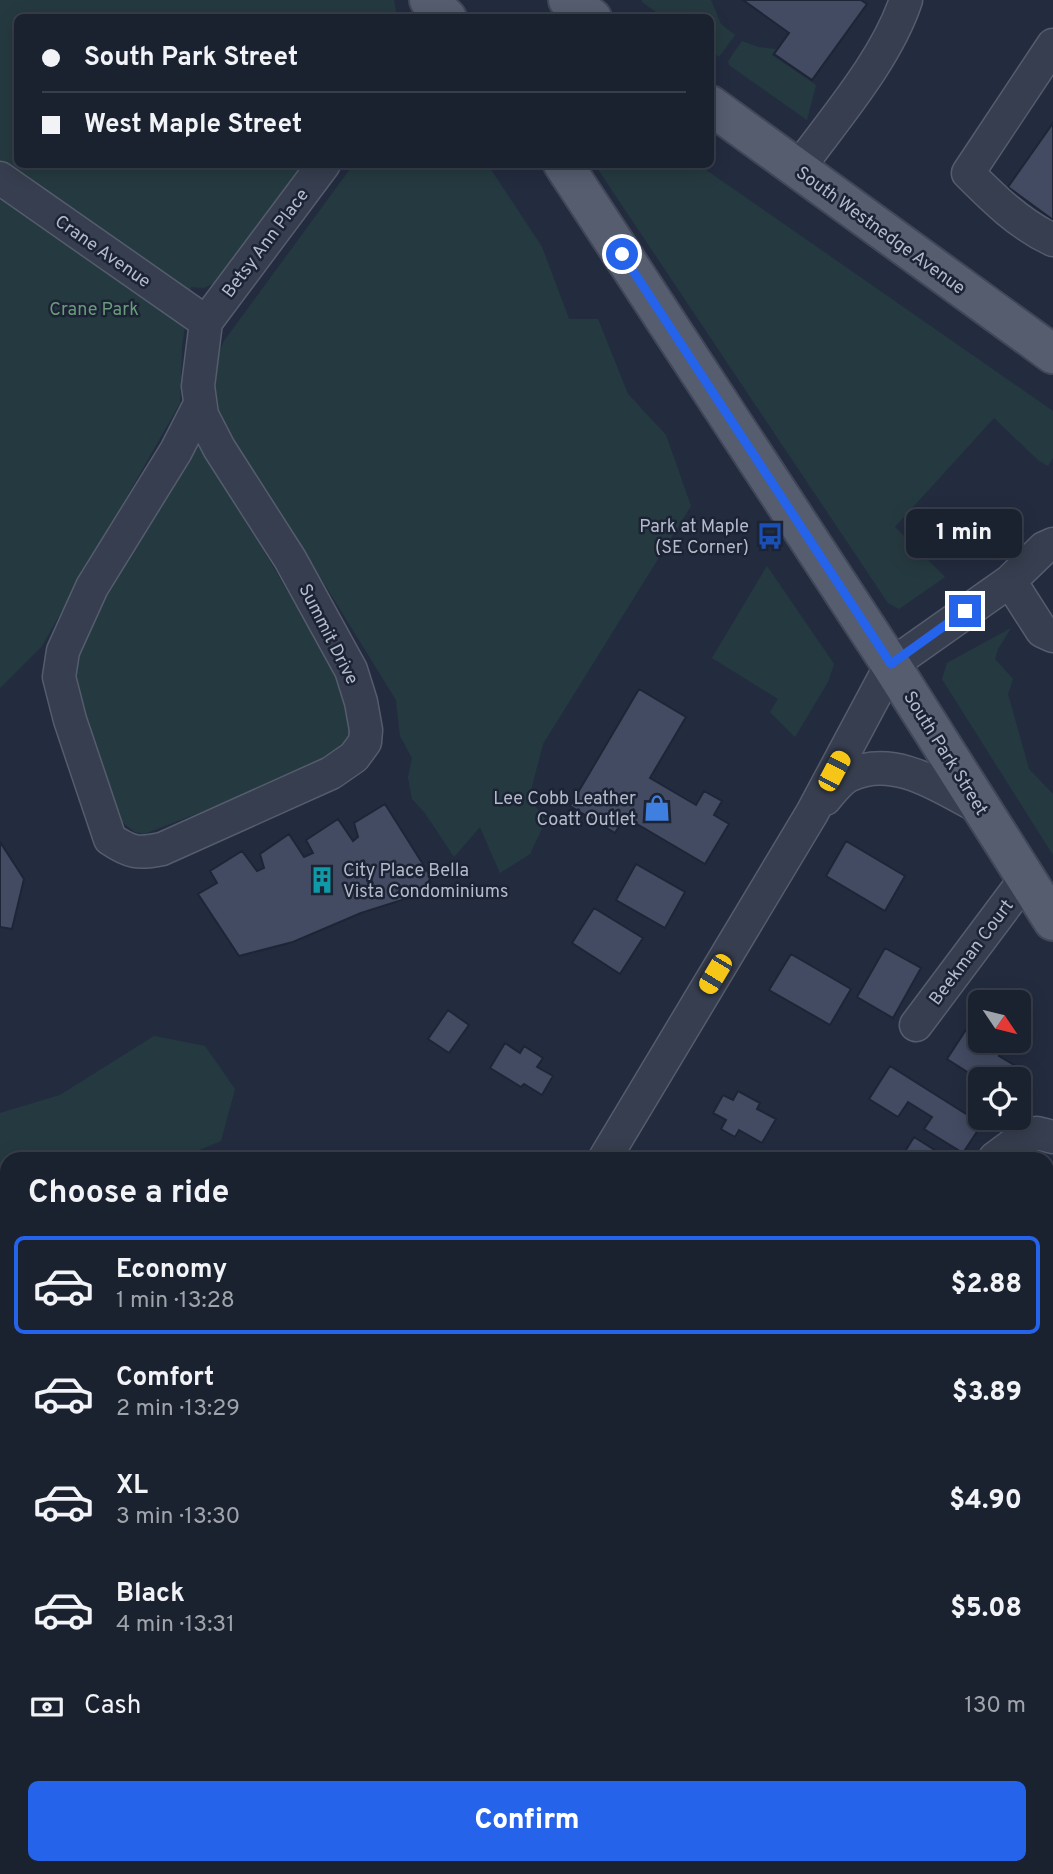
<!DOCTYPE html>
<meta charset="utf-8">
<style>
body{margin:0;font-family:Overpass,sans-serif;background:#272e3b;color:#f1f3f6;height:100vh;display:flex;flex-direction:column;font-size:26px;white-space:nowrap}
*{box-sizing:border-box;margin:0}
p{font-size:23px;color:#9fa3aa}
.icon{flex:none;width:38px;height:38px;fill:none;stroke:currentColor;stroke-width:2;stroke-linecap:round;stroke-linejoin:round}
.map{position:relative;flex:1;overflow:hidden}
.sheet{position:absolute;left:0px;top:1152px;width:1054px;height:723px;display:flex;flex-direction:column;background:#1a212f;border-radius:21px 21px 0 0;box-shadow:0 4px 18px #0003,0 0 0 2px #383e4b}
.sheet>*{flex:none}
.top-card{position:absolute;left:14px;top:14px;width:700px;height:154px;border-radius:10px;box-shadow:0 4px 18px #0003,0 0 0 2px #383e4b;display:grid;align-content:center;height:154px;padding:0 28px;background:#1a212f}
.needle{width:46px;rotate:125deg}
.tools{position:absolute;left:968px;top:990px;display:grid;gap:14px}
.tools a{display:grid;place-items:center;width:63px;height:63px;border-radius:10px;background:#1a212f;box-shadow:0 4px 18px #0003,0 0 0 2px #383e4b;font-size:35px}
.end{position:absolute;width:32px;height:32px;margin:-16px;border:9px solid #2563eb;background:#fff;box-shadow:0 0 0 4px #fff}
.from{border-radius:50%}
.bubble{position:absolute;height:49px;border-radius:10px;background:#1a212f;box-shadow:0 4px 18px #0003,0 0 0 2px #383e4b;font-size:23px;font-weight:800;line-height:49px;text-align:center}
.car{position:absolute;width:21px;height:42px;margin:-21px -10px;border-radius:9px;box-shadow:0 0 5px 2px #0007;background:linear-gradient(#f5c518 24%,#345 0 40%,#f5c518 0 76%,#345 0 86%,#f5c518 0)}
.top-card b{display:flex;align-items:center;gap:24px;height:66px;font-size:26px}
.top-card b+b{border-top:2px solid #383e4b}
.top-card i{width:18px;height:18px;background:#f1f3f6}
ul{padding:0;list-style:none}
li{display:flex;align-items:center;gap:21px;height:98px;margin:0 14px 10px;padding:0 14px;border:4px solid transparent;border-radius:10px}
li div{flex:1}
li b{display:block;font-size:26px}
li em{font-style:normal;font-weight:800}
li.selected{border-color:#2563eb}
li>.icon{width:63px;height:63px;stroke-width:1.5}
h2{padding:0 28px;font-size:32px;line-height:84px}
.pay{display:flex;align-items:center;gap:18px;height:77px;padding:0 28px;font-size:26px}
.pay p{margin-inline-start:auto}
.primary-button{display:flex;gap:14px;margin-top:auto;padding:14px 28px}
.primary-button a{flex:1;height:80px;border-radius:10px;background:#2563eb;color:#fff;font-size:28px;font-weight:800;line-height:80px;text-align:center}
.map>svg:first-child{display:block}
.green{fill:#253a40}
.building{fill:#424b62;stroke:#1e2536;stroke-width:2}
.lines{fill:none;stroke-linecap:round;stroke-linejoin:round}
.minor-casing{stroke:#555c6d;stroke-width:35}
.major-casing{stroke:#404758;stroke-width:42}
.minor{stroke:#373e4f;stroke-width:32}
.major{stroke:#555d6f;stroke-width:38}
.route{stroke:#2563eb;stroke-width:9}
.labels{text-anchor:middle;stroke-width:5;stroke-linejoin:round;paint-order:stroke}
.street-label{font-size:18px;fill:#b3baca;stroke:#1c2334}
.park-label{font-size:18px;fill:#699c7b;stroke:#1c2334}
.poi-label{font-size:18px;fill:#b3baca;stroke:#1c2334;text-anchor:end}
</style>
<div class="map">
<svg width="1053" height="1874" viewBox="0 0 1053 1874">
<rect width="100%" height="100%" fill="#232c3f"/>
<path class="green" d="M0,0h394l3,17 -379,1v146l287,1 -10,14 -3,-1 -75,103 -13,7 -13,-1 -9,59 -2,57 -138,243 -42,42z
M642,0h69l10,24 14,11 -16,22 -8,-6 -1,-33 -47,-1 -21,-15z
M742,41l16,6 18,2 -4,6 44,30 -9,35 -78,-55 -1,-4z
M353,165h135l54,82 27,72h29l30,75 38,41 25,71 -148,238 -14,54 17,22 -16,34 -30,19 -20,-46 -26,30 -29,-44 -13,-14 -4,-22 4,-19 -12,-22 -4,-36 -95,-154 -74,-105 -12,-28 -2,-46 11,-26z
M595,165h104l354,246v47l-5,8 -10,-6 -44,-42 -99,109 50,50 -46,32 -11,-6z
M196,436l143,243c9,19 21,52 5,71 -5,6 -13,10 -19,14l-181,70 -9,-2 -13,-10 -42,-101 -8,-66 13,-29z
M767,566l67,98 -6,18 -33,55 -25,-25 8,-13 -66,-41z
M1011,628l-13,21 -3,10 18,20 -5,15 21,75 24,25v61l-111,-176 5,-16z
M154,1036l51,10 30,43 -14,52 -41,17h-173v53l-7,9v-107l60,-18z
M1046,1553l7,4v52l-6,1z
M535,1867h123l-4,7h-124z"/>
<path class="building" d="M743,0h118l6,4 -55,76 -38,-26 15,-21z
M1053,123v97l-45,-33z
M639,689l47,28 -36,61 46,27 8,-14 18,10 -8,14 15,9 -24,40 -80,-47 -10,16 -45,-27z
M385,804l46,73 -10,17 -60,19 -68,29 -54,14 -41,-62 19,-11 -7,-12 32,-20 15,20 7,-3 -4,-14 29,-20 15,23 9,-4 -7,-13 32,-21 15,22 5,-4 -4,-14z
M846,841l59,35 -20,35 -59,-35z
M0,842l24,37 -12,50 -12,-2z
M636,864l49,28 -20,36 -49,-28z
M594,908l49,30 -23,36 -48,-31z
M885,948l36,20 -28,50 -36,-21z
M791,954l60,35 -21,36 -61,-35z
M980,1008v33h28l-9,15 15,9 -10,15h-24l-33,-21z
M448,1010l21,15 -20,28 -21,-14z
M505,1043l15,10 4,-7 19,12 -6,9 16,9 -11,19 -18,-11 -3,3 -31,-19z
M890,1066l92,58 -19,29 -39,-24 8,-12 -24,-15 -10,15 -29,-18z
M738,1091l22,12 -3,6 19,10 -14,24 -23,-13 -4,7 -14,-8 5,-9 -13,-7 10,-18 10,5z
M914,1137l27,17 -3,4h-37z
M0,1500l7,5v57l-7,-5z
M0,1802l7,5v42l-7,-5z
M817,1867h162v7h-167z"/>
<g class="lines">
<defs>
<path id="minor" d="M1053,45l-85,128c26,26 51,51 85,67
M798,169c37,-51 88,-109 108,-169
M0,178l206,144
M200,404l-24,47 -84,136 -29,64 -4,26 11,43 40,119c21,14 28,15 52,10l169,-76 23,-16 11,-15 1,-12 -5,-28 -10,-32 -61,-111 -71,-111 -17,-33 -4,-29 8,-64 118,-158
M1010,581l32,50 11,5
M825,799c6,-7 14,-18 23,-23 45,-23 93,11 132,32
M916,1025l110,-147
M605,1158l207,-345 79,-148 119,-84 34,-33 9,-4
M995,1158l23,-17 19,-8 16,4
M1046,1653l7,-1
M0,1689l7,-10
M482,1867l8,7
M731,1874l4,-7"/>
<path id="major" d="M429,0l18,18
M568,0l24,18
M710,105l343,249
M563,164l328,501 162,256"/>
</defs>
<use href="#minor" class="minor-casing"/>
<use href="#major" class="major-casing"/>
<use href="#minor" class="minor"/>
<use href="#major" class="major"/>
</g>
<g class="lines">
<path class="route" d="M622,254l269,410 74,-53"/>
</g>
<defs>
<symbol id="bus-bare" viewBox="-9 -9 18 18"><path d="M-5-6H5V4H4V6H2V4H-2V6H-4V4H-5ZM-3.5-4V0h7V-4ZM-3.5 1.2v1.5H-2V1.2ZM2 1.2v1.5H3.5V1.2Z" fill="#1a4fb4" stroke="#1c2334" stroke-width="2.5" paint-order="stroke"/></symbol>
<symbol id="shop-bare" viewBox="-9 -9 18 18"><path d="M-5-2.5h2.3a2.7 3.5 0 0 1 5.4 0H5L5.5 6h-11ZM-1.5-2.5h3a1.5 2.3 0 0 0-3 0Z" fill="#3f7fe0" stroke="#1c2334" stroke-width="2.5" paint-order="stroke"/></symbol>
<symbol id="building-bare" viewBox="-9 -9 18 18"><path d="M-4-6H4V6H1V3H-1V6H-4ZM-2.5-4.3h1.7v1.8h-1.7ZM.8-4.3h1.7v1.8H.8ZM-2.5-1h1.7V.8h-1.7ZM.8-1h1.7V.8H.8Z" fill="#0f9aa8" stroke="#1c2334" stroke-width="2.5" paint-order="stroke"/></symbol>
</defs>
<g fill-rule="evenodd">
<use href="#bus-bare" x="751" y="517" width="38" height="38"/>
<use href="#shop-bare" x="638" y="789" width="38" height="38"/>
<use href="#building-bare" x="303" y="861" width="38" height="38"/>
</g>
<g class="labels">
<g class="street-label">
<text transform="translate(881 230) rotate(36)" y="6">South Westnedge Avenue</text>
<text transform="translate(265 243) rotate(-53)" y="6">Betsy Ann Place</text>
<text transform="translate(103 251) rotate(35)" y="6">Crane Avenue</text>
<text transform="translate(329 634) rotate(63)" y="6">Summit Drive</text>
<text transform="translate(946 753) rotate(58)" y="6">South Park Street</text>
<text transform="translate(971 952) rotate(-53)" y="6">Beekman Court</text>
</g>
<g class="park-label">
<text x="94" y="315">Crane Park</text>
</g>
<g class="poi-label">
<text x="749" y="532">Park at Maple<tspan x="749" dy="21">(SE Corner)</tspan></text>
<text x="636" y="804">Lee Cobb Leather<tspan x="636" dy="21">Coatt Outlet</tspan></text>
<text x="343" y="876" text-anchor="start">City Place Bella<tspan x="343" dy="21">Vista Condominiums</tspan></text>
</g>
</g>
</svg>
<div class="tools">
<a><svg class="needle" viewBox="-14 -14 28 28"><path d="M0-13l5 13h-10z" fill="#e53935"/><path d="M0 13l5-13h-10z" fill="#9fa3aa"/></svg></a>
<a><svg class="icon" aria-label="locate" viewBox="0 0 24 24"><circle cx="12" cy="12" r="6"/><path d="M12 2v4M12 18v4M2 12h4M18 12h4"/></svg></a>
</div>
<i class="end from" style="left:622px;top:254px"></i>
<i class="end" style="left:965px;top:611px"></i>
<div class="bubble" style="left:906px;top:509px;width:116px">1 min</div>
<i class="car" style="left:834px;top:771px;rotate:28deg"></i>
<i class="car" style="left:715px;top:974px;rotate:211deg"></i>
<div class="top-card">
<b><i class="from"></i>South Park Street</b>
<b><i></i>West Maple Street</b>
</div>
<section class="sheet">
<h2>Choose a ride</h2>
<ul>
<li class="selected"><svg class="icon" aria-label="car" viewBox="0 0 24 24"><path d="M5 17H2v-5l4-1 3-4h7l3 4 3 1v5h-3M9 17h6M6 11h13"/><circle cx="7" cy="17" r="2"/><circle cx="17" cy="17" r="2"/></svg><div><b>Economy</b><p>1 min · 13:28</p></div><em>$2.88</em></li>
<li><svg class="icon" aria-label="car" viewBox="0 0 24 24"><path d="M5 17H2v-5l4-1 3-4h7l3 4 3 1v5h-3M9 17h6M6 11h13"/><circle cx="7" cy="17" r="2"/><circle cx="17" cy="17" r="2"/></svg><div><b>Comfort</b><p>2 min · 13:29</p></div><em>$3.89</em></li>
<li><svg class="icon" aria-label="car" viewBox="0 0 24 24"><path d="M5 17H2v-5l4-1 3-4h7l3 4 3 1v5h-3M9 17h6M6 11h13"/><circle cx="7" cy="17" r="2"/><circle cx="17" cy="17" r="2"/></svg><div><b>XL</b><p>3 min · 13:30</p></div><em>$4.90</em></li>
<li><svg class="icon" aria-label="car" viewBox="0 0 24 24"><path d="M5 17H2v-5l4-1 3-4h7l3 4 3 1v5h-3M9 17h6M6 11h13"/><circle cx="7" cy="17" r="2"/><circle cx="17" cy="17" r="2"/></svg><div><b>Black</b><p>4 min · 13:31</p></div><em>$5.08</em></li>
</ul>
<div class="pay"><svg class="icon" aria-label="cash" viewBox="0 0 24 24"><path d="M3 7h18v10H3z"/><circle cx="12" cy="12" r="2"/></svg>Cash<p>130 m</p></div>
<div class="primary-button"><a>Confirm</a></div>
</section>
</div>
